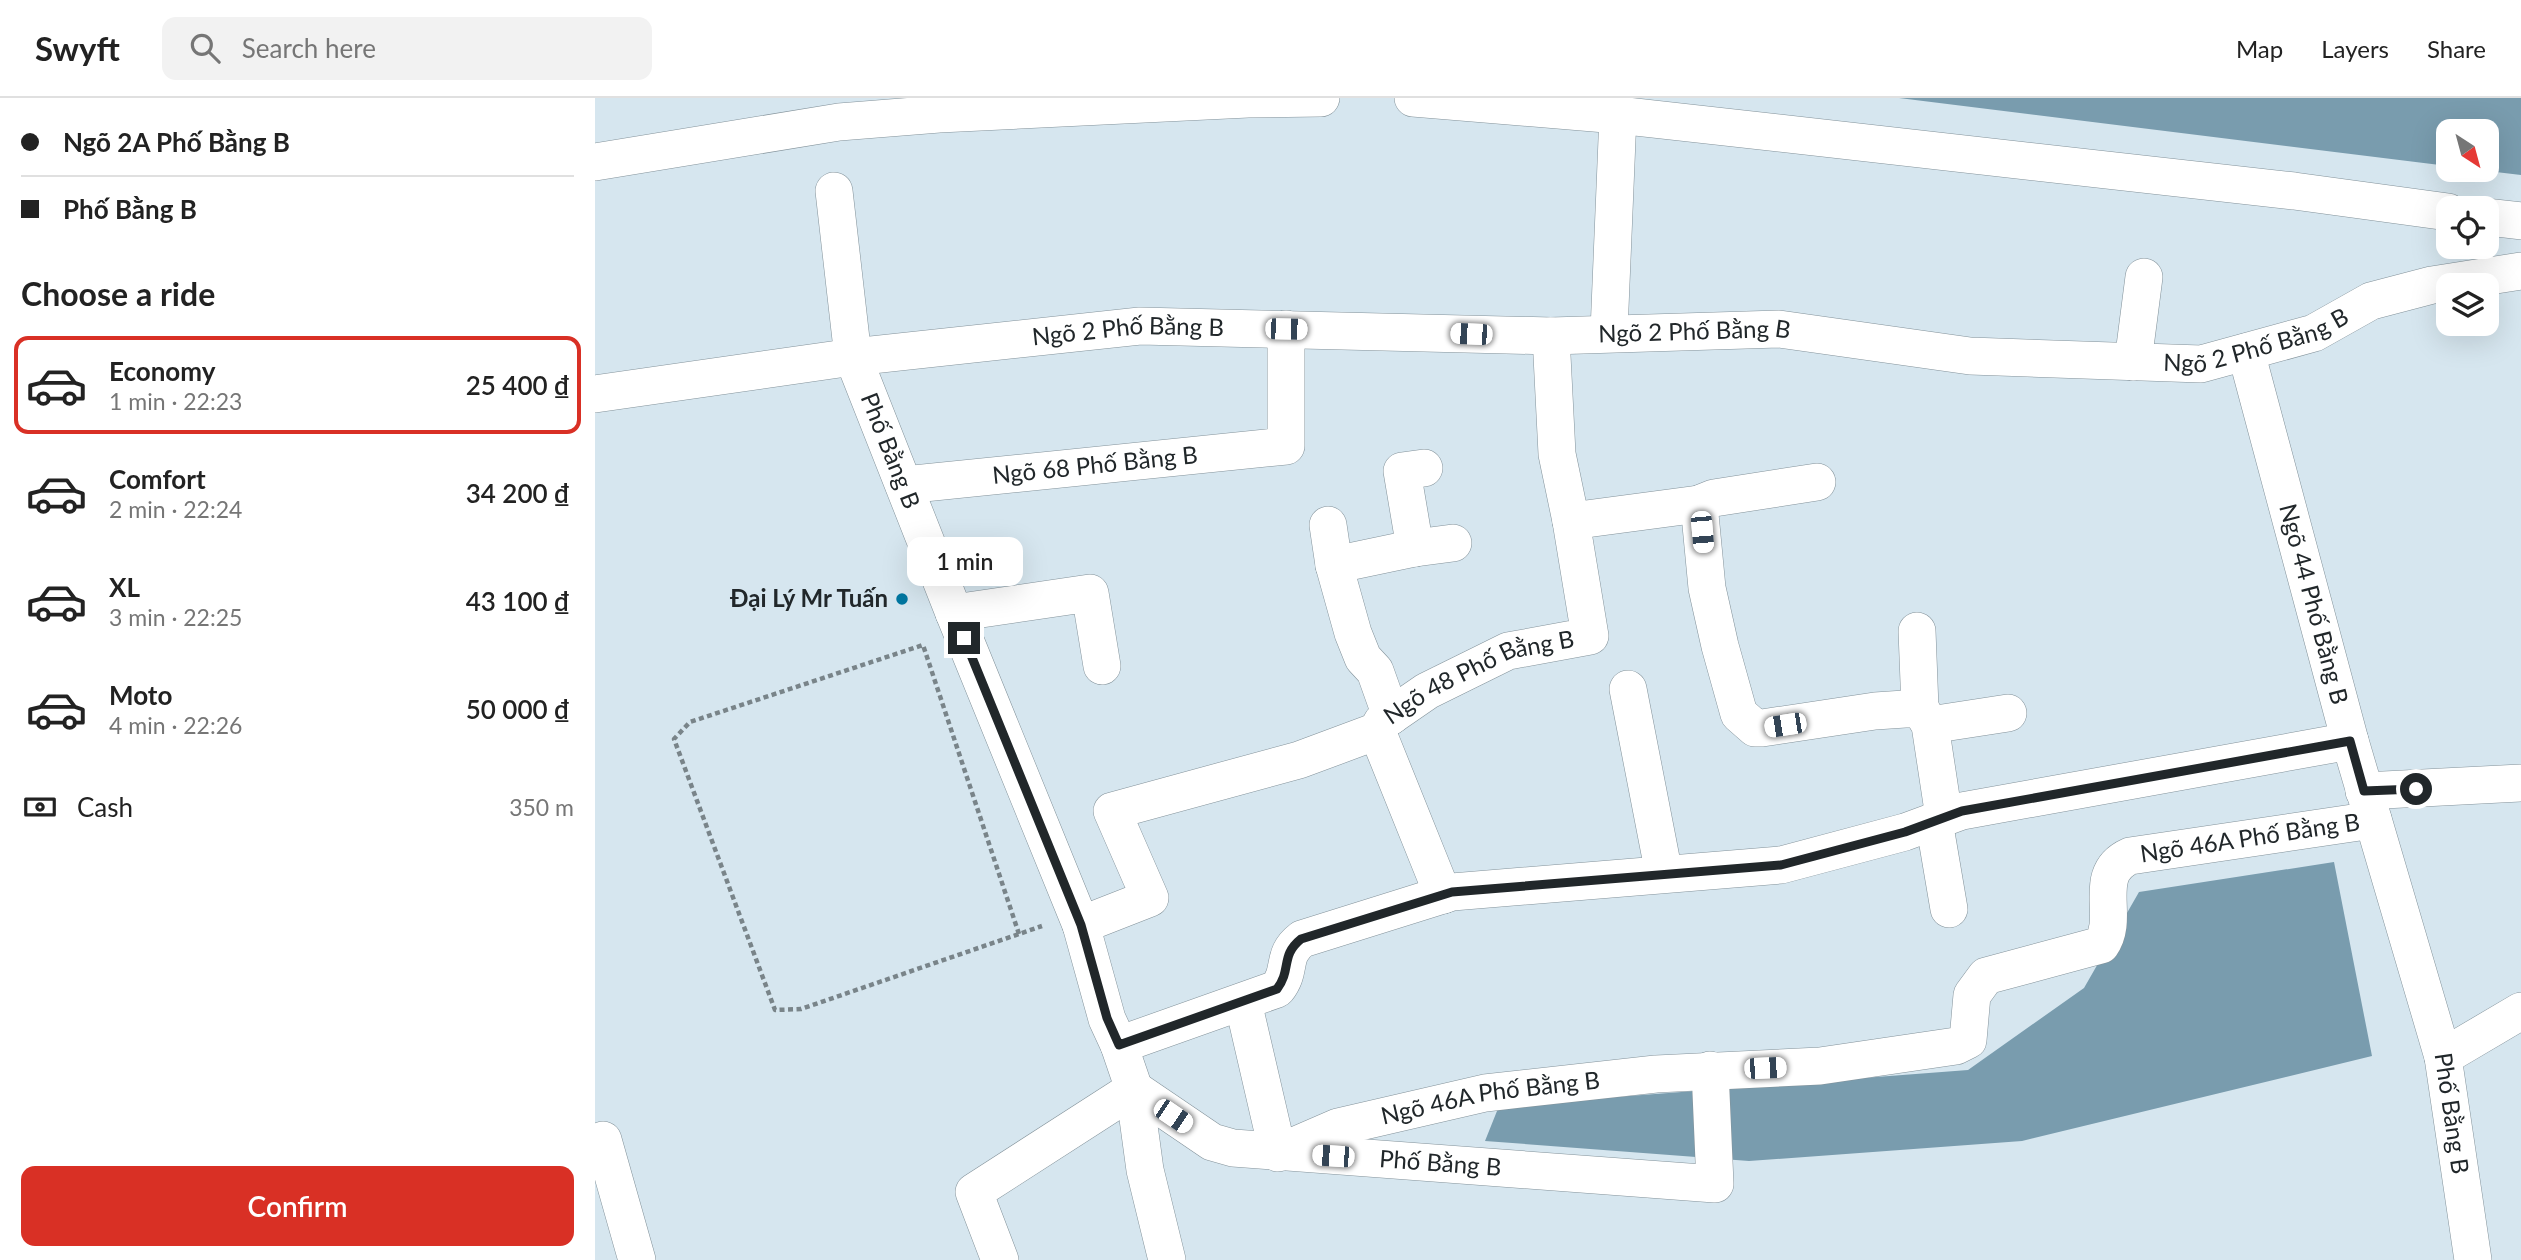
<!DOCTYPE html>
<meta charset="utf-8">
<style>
body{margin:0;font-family:Lato,sans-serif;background:#f2f2f2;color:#222;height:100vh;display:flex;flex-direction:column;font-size:26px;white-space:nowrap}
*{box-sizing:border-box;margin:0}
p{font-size:23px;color:#767676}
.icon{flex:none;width:38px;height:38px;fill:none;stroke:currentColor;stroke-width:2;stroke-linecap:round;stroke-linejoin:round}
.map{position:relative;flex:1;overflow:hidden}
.sheet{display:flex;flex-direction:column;background:#fff;width:595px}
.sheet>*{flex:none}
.banner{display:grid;align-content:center;height:154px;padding:0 21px;background:#fff}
.needle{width:46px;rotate:144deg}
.buttons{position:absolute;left:1841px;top:21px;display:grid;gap:14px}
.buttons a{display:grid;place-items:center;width:63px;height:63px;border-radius:14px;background:#fff;box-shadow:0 7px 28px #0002;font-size:35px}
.end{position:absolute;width:32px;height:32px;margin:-16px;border:9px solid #21272a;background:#fff;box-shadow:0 0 0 4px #fff}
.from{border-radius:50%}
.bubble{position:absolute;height:49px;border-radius:14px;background:#fff;box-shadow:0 7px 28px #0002;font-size:23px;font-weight:600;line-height:49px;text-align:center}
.car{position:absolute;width:21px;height:42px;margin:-21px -10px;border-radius:9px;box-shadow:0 0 5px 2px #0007;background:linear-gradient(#fff 24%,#345 0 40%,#fff 0 76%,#345 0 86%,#fff 0)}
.banner b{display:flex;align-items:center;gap:24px;height:66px;font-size:26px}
.banner b+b{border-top:2px solid #e0e0e0}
.banner i{width:18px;height:18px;background:#222}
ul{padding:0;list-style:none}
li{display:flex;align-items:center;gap:21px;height:98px;margin:0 14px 10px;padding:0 7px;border:4px solid transparent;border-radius:14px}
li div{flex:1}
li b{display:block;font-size:26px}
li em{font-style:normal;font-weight:600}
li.selected{border-color:#d93025}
li>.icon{width:63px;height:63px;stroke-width:1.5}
h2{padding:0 21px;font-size:32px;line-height:84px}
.pay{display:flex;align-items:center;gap:18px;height:77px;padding:0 21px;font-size:26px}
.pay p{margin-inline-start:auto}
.cta{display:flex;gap:14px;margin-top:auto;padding:14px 21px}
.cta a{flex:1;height:80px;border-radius:14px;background:#d93025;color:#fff;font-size:28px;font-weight:600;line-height:80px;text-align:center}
header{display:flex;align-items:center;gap:42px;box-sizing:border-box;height:98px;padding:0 35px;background:#fff;border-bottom:2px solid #e0e0e0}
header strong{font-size:33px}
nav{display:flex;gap:38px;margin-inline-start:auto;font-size:24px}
.search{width:490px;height:63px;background:#f2f2f2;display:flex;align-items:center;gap:18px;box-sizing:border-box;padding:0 24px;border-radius:14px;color:#767676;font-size:26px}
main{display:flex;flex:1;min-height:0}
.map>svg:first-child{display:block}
.water{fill:#799cae}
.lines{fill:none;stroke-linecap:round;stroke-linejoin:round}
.minor-casing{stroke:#83929a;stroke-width:38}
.path{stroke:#798489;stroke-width:4.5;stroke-dasharray:5 3.5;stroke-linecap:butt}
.minor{stroke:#fff;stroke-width:37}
.route{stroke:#21272a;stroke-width:9}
.poi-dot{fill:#0176a0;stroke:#d6e6ef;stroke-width:2.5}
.labels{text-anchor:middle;stroke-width:5;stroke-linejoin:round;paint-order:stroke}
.street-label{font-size:24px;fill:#21272a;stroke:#d6e6ef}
.poi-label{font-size:24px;font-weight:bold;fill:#21272a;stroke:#d6e6ef;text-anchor:end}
</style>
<header>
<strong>Swyft</strong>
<div class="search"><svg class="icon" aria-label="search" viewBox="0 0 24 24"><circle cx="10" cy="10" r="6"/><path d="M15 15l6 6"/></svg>Search here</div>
<nav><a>Map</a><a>Layers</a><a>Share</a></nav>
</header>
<main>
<section class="sheet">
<div class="banner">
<b><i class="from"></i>Ngõ 2A Phố Bằng B</b>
<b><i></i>Phố Bằng B</b>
</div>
<h2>Choose a ride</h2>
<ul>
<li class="selected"><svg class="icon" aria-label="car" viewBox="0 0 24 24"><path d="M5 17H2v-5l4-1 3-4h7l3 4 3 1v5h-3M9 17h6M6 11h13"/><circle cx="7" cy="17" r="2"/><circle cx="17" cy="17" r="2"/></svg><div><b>Economy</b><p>1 min · 22:23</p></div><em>25 400 ₫</em></li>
<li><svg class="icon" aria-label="car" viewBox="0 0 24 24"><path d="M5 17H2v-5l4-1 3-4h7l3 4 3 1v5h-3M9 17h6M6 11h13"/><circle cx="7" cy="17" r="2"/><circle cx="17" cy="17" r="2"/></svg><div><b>Comfort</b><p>2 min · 22:24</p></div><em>34 200 ₫</em></li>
<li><svg class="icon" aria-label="car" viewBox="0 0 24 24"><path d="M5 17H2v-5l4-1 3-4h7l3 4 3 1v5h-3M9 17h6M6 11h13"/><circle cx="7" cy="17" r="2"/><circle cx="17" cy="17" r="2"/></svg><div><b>XL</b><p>3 min · 22:25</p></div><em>43 100 ₫</em></li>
<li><svg class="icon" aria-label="car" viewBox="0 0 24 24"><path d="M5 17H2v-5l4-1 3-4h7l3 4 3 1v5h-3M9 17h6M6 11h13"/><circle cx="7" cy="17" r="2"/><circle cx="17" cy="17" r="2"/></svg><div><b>Moto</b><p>4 min · 22:26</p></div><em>50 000 ₫</em></li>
</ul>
<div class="pay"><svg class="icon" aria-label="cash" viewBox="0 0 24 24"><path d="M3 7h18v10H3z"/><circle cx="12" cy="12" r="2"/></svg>Cash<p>350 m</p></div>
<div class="cta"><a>Confirm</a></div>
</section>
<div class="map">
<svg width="1926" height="1162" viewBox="0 0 1926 1162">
<rect width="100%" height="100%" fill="#d6e6ef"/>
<path class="water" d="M1304,0h622v77l-42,-5h8v-39h-39v35z
M1739,764l38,194 -350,85 -273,20 -264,-20 14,-35 469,-36 116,-82 55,-96z"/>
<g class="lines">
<defs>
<g id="minor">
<path d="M818,0l205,17 676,76 154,21"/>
<path d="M0,64l244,-40 100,-8 309,-15 73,-1"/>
<path id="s1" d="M239,93l19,166 101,256 127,312 26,94 12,26 15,44 11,81 22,90"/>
<path d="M1892,119l34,4"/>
<path d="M1014,234l9,-217"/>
<path id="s2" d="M1651,254l104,389 93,316 30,203"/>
<path d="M1538,264l11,-85"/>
<path id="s3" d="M0,296l258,-37 287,-31 411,10 228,-7 191,27 231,8 113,-31 57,-32 61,-16 89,-14"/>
<path id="s4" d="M309,387l382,-39v-117"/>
<path d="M1104,406l8,84 13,58 19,68 16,14h7l113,-17 45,-3 10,17 14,92"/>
<path d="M976,423l128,-17 15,-6 103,-16"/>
<path d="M733,427l6,40 19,68 10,25 12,13 16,45"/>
<path d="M820,450l-13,-77 22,-3"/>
<path d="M739,467l81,-17 38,-5"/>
<path d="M359,515l136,-20 12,73"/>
<path d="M1322,533l3,77"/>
<path d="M1033,591l36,185"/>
<path d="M1335,627l78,-12"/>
<path id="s5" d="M782,633l5,-9 45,-31 81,-40 82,-15 -19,-115 -14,-67 -6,-118"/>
<path d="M782,633l66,164"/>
<path d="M1769,693l157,-8"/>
<path d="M1339,723l15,88"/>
<path d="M486,827l69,-27 -38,-87 187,-51 78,-29"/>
<path id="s6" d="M648,904l35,151 60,-26 147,-34 171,-19 164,-8 136,-20 12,-6 4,-45 14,-19 115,-31c20,-28 -11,-71 29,-89l243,-36"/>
<path d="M524,947l158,-56c16,-20 3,-33 25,-50l150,-47 329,-27 124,-33 57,-21 388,-70"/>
<path d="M1848,959l78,-46"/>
<path id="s7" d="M539,991l78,53 21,6 482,36 -5,-114"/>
<path d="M0,1045l8,-3 34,120"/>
<path d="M405,1162l-26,-68 160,-103"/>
</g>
</defs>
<use href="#minor" class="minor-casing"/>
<path class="path" d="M424,836l-96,-289 -233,77 -16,17 101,271 26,-1 218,-75 23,-8"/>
<use href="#minor" class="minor"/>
</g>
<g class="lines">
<path class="route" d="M369,540l117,287 26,93 12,27 158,-56c15,-20 3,-33 24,-50l151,-47 329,-27 124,-33 57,-21 388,-70 14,50 52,-2"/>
</g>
<circle class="poi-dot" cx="307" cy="501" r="7"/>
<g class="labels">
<g class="street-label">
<text dy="8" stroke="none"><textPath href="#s3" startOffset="1104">Ngõ 2 Phố Bằng B</textPath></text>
<text dy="8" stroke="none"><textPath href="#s3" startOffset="537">Ngõ 2 Phố Bằng B</textPath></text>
<text dy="8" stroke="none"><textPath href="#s3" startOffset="1671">Ngõ 2 Phố Bằng B</textPath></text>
<text dy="8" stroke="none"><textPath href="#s1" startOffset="268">Phố Bằng B</textPath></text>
<text dy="8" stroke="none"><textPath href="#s4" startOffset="192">Ngõ 68 Phố Bằng B</textPath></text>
<text dy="8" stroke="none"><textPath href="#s2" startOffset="261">Ngõ 44 Phố Bằng B</textPath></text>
<text dy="8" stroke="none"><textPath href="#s5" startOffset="119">Ngõ 48 Phố Bằng B</textPath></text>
<text dy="8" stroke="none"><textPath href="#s6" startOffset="1267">Ngõ 46A Phố Bằng B</textPath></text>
<text dy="8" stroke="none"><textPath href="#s6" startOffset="376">Ngõ 46A Phố Bằng B</textPath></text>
<text dy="8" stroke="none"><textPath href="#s2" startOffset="789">Phố Bằng B</textPath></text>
<text dy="8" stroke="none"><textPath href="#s7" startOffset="324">Phố Bằng B</textPath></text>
</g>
<g class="poi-label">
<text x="293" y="509">Đại Lý Mr Tuấn</text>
</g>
</g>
</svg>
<div class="buttons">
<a><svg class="needle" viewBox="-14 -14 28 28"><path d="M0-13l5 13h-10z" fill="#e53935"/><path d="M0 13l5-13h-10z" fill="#767676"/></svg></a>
<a><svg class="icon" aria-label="locate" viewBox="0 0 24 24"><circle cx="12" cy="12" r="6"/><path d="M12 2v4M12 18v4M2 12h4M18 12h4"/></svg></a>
<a><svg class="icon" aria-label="layers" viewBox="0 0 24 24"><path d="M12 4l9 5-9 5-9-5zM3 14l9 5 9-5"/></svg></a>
</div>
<i class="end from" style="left:1821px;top:691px"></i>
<i class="end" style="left:369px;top:540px"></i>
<div class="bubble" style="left:312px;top:439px;width:116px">1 min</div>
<i class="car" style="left:691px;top:231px;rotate:91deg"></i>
<i class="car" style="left:876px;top:236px;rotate:272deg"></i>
<i class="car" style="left:1107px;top:434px;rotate:175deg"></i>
<i class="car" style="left:1190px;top:627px;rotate:261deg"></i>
<i class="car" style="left:1170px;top:970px;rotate:88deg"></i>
<i class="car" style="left:578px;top:1018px;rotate:124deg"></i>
<i class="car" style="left:738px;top:1058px;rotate:274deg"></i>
</div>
</main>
